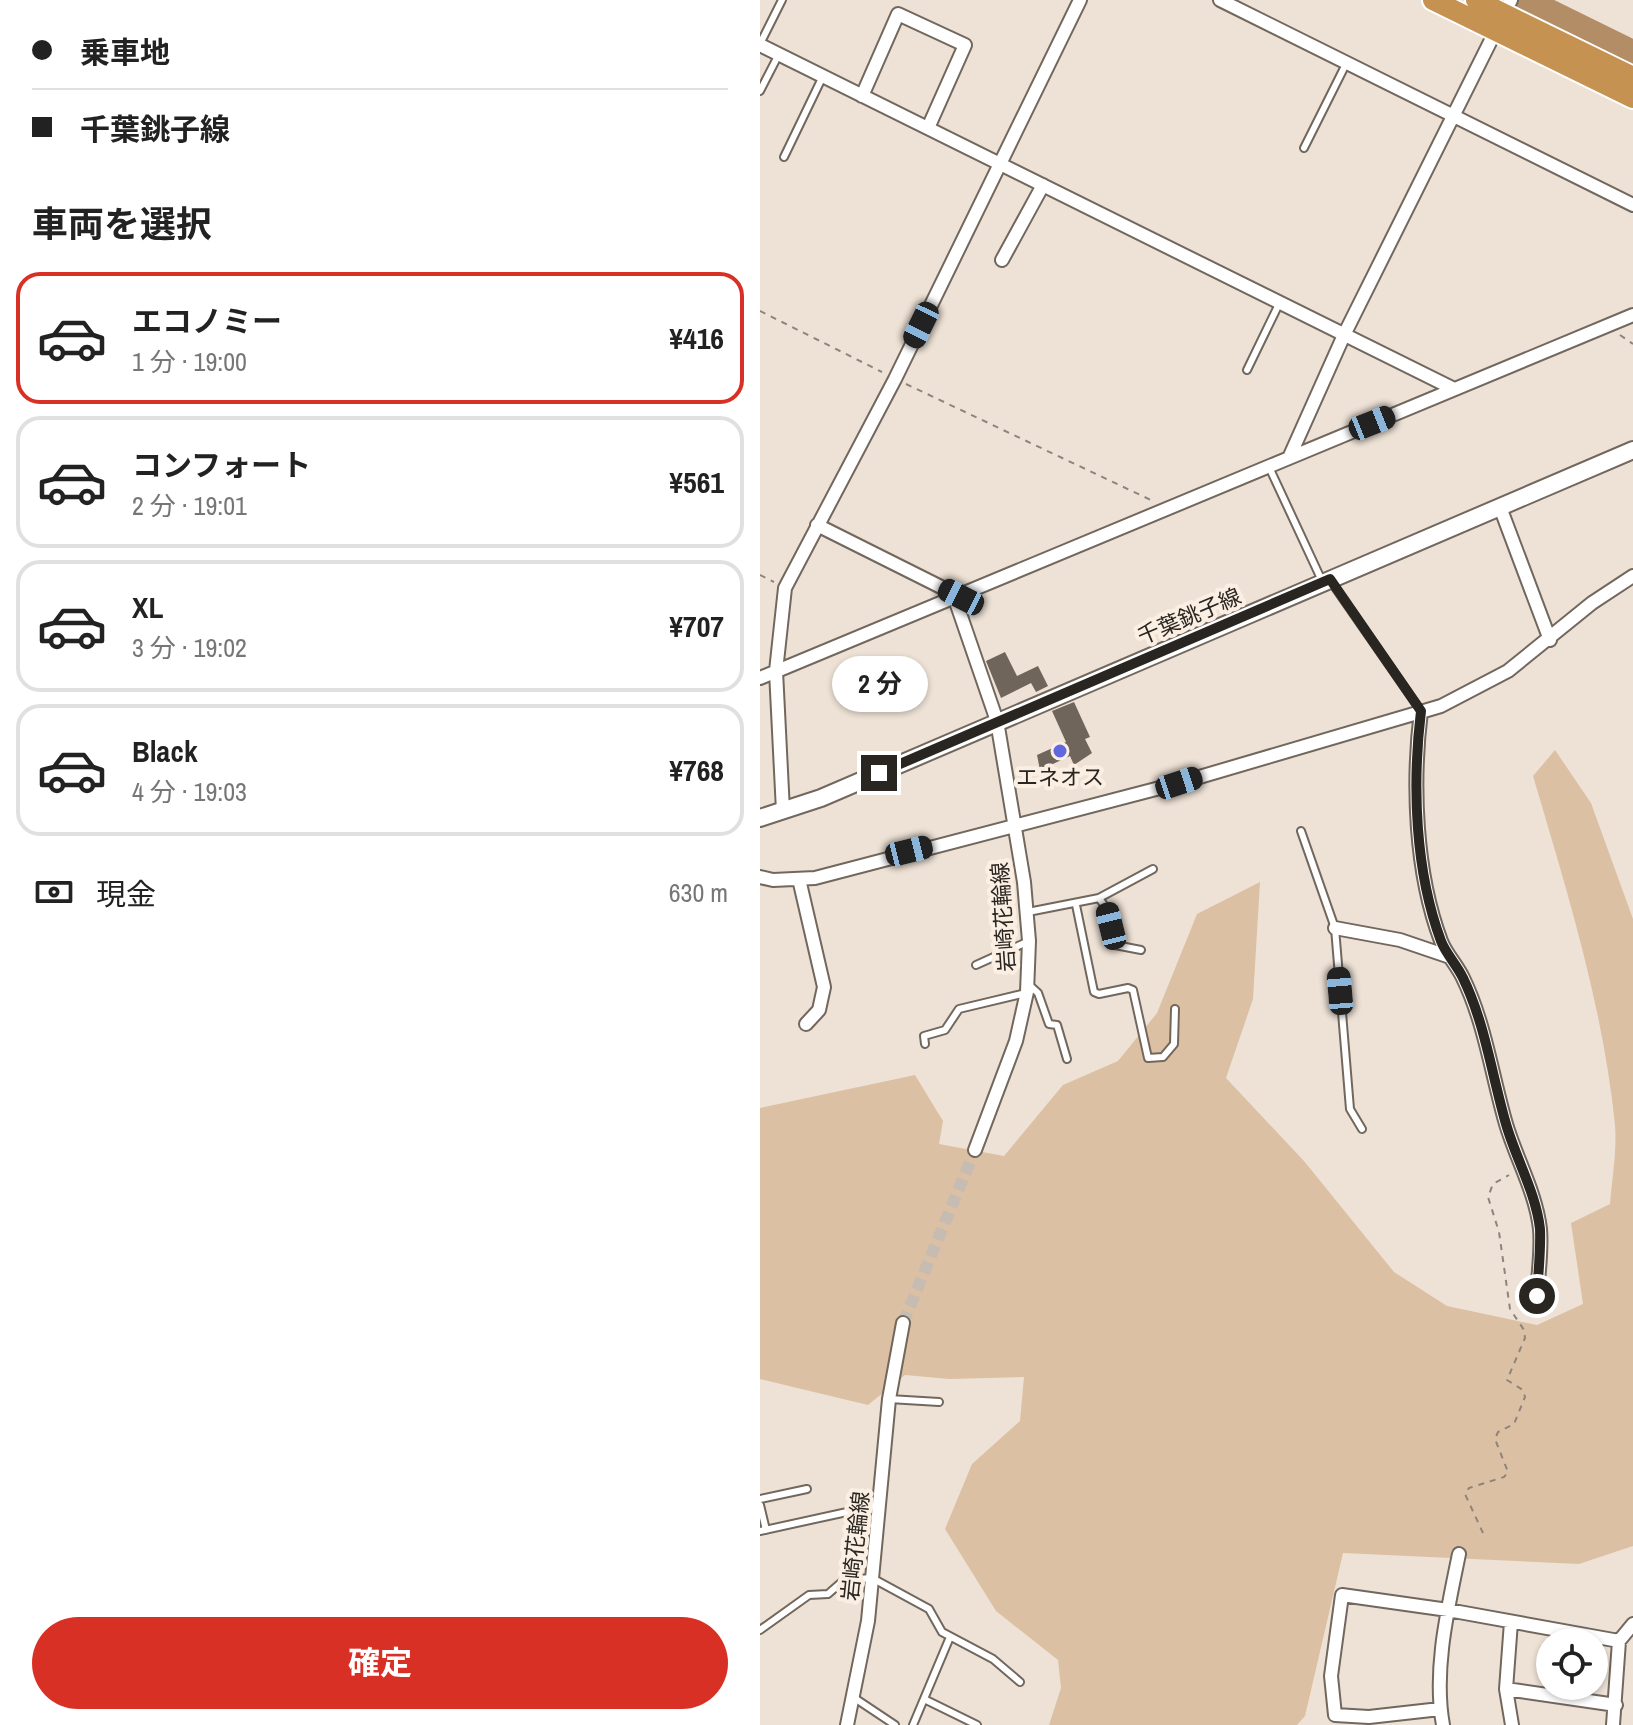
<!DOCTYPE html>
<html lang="ja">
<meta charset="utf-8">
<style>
body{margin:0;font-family:"Archivo Narrow","Noto Sans JP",sans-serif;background:#f2f2f2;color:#222;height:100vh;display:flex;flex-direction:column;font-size:30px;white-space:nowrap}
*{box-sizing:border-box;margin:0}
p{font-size:26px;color:#767676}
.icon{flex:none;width:44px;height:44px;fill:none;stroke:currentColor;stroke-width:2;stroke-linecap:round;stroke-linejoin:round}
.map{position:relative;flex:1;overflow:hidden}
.sheet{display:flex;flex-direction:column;background:#fff;width:760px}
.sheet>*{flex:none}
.hud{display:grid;align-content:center;height:176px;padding:0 32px;background:#fff}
.tools{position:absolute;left:776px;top:1628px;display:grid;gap:16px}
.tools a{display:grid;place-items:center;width:72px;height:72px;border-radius:50%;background:#fff;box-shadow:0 2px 6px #0004;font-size:40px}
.end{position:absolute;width:36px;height:36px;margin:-18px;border:10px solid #292520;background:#fff;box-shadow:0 0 0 4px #fff}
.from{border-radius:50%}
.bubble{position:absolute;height:56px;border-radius:28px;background:#fff;box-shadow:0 2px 6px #0004;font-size:26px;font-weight:700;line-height:56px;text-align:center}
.car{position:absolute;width:24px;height:48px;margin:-24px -12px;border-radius:10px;box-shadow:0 0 6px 2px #0007;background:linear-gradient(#222 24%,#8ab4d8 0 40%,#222 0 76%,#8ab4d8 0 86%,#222 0)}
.hud b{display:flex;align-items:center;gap:28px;height:76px;font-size:30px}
.hud b+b{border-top:2px solid #e0e0e0}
.hud i{width:20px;height:20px;background:#222}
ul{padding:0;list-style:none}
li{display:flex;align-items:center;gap:24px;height:132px;margin:0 16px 12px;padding:0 16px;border:4px solid #e0e0e0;border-radius:24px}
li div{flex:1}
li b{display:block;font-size:30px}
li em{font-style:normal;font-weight:700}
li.selected{border-color:#d93025}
li>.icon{width:72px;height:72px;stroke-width:1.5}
h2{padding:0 32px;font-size:36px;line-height:96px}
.pay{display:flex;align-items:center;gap:20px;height:88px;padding:0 32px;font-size:30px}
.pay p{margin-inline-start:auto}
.button{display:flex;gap:16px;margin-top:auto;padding:16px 32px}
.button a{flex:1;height:92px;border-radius:48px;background:#d93025;color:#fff;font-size:32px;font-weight:700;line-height:92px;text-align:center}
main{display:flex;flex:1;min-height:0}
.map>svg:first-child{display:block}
.green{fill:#dcc0a3}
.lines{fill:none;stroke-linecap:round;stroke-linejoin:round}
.river{stroke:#b38d66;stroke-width:24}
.building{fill:#6f655a}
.minor-tunnel{stroke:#c7bcb2;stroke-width:12;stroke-dasharray:12 6;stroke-linecap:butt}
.service-casing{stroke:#71675d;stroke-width:10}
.minor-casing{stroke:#71675d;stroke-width:16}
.tertiary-casing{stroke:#71675d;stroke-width:20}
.trunk-casing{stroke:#fff;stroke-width:24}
.path{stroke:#8d857d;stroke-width:2;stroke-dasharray:6 6;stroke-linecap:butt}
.service{stroke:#fff;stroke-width:6}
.minor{stroke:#fff;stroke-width:12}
.tertiary{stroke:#fff;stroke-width:16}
.trunk{stroke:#c69252;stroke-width:20}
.route{stroke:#292520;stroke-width:10}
.poi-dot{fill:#6167df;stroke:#fbefe3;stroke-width:3}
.labels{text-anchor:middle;stroke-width:8;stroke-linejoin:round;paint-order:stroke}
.street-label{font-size:22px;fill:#292520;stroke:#fbefe3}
.poi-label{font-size:22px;fill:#292520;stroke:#fbefe3}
</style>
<main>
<section class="sheet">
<div class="hud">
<b><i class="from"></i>乗車地</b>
<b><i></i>千葉銚子線</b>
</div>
<h2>車両を選択</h2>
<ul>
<li class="selected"><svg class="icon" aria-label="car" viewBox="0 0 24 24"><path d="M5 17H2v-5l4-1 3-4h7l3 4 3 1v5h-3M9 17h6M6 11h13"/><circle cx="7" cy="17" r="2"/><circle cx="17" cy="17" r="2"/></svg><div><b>エコノミー</b><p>1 分 · 19:00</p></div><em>¥416</em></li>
<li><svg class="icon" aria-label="car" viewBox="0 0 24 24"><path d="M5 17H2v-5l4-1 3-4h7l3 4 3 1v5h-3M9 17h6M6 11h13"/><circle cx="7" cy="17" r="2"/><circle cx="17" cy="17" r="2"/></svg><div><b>コンフォート</b><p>2 分 · 19:01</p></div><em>¥561</em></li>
<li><svg class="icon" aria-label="car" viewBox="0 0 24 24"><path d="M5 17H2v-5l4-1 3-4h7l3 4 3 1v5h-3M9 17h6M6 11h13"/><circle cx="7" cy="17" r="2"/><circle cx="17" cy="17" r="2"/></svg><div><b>XL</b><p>3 分 · 19:02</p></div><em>¥707</em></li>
<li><svg class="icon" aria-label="car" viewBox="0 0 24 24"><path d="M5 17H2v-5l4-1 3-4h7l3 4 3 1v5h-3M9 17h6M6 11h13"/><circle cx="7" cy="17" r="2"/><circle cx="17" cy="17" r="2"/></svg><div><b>Black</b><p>4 分 · 19:03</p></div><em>¥768</em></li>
</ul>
<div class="pay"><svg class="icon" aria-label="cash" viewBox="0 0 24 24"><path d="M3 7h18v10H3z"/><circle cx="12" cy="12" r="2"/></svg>現金<p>630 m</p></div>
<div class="button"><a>確定</a></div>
</section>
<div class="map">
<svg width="873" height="1725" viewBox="0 0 873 1725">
<rect width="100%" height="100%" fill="#eee2d6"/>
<path class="green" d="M795,750l36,53 42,116v627l-54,18 -236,-11 -38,163 -8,9h-248l12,-37 -3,-28 -62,-49 -51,-82 27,-65 48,-43 4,-44 -75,2 -44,-4 -37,30 -108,-26v-271l155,-33 28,46 -4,23 65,12 59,-71 55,-24 39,-48 40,-99 63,-32 -7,117 -27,79 78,83 90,111 53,34 90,19 46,-21 -12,-81 39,-19c2,-25 7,-53 5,-79 -12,-119 -48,-234 -82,-349z"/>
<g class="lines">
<path class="river" d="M767,0l106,52"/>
</g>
<path class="building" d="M245,652l12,24 21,-10 10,20 -12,6 -5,-9 -30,15 -15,-37z
M314,702l16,35 -5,2 7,14 -18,12 -4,-9 -30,14 -3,-15 29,-13 -14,-31z"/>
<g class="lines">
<path class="minor-tunnel" d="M143,1323l72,-173"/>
<defs>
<path id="service" d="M0,44l22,-44
M0,91l19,-37
M544,148l43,-86
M24,157l39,-81
M487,370l33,-68
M509,467l54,116
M572,583l89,128
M541,831l34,97 15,181 12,20
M339,898l7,10 9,37 26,5
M316,905l18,87 5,2 29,-6 5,2 15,68 15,-1 11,-13 1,-35
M268,912l71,-14 54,-29
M216,965l53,-24
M267,983l11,10 11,31 8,1 10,34
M165,1044l-1,-8 21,-6 14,-21 67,-16
M129,1399l50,3
M0,1499l47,-10
M0,1505l6,25
M0,1531l119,-26
M0,1630l49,-35 19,-1 16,-14 28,-2 57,31 13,23 51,27 27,23
M93,1697l42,28
M164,1699l53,26
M153,1725l37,-88"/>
<path id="minor" d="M460,0l413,205
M0,45l694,344
M102,96l36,-82 67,31 -37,83
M242,260l41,-75
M529,458l55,-123 167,-335
M740,507l50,133
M57,525l144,72
M195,599l42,122 27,161 5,59 -2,51 -11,49 -41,109
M0,678l873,-363
M661,711c-9,72 -6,161 20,230 5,13 16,24 22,37 22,45 29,98 43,146 10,34 30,69 34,105 2,22 -2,45 -3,67
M23,811l-7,-140 9,-83 110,-209 185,-379
M0,877l13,3 42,-2 364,-95 262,-77 67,-35 84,-68 41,-27
M39,879l25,108 -5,23 -13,14
M575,928l65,12 50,17
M751,1622l-5,67 6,36
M746,1689l110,16
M680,1709l-71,8 -34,-2 -4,-39 11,-81 106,15 171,31
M87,1725l21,-104 21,-222 14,-76
M683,1725c-10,-55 5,-117 16,-171
M853,1725l6,-84 14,-17"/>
<path id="tertiary" d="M0,818l61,-20 812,-348"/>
<path id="trunk" d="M673,0l200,98
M716,0l157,77"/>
</defs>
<use href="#service" class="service-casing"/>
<use href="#minor" class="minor-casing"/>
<use href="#tertiary" class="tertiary-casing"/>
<use href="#trunk" class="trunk-casing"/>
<path class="path" d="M0,311l122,61
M860,335l13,9
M146,384l247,117
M0,575l14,7
M723,1533l-18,-39 4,-6 35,-11 4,-5 -13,-33 3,-7 16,-8 11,-27 -2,-7 -16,-10 18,-42 -1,-8 -14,-21 -11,-77 -11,-35 5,-13 16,-9"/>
<use href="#service" class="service"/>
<use href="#minor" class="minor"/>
<use href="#tertiary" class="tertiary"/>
<use href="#trunk" class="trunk"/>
</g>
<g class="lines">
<path class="route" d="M119,773l451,-194 91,132c-9,74 -6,160 20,230 5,13 16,24 22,37 22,45 29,98 43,146 10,35 30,69 34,105 1,22 -2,45 -3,67"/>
</g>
<circle class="poi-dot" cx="300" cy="751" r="8"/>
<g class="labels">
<g class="street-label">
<text transform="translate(429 616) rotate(-23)" y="8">千葉銚子線</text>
<text transform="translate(243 917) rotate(-94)" y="8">岩崎花輪線</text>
<text transform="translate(95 1546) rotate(-84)" y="8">岩崎花輪線</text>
</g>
<g class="poi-label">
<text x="300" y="785">エネオス</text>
</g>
</g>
</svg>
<div class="tools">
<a><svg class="icon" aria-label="locate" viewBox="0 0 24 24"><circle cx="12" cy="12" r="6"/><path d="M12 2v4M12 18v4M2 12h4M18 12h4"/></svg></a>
</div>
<i class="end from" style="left:777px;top:1296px"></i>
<i class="end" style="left:119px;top:773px"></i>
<div class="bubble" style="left:72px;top:656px;width:96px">2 分</div>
<i class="car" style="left:161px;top:325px;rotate:206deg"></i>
<i class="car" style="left:612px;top:423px;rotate:68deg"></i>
<i class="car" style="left:201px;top:597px;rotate:297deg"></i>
<i class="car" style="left:419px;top:783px;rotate:72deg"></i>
<i class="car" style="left:149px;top:851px;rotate:76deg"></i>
<i class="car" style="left:351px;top:926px;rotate:346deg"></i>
<i class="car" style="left:580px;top:991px;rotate:355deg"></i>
</div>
</main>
